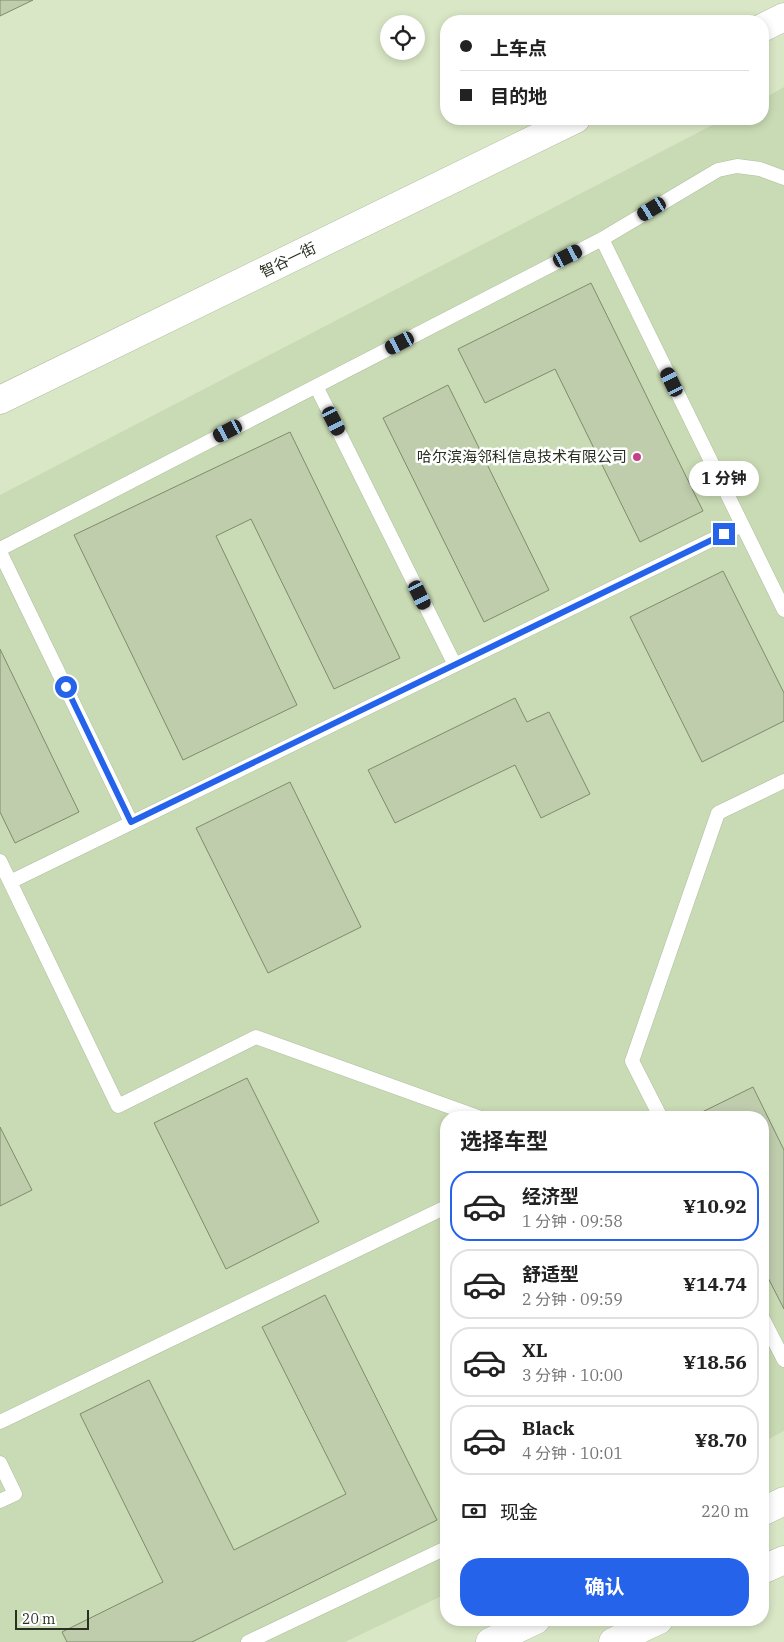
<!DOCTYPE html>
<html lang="zh">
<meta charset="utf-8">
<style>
body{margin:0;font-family:"IBM Plex Serif","Noto Sans SC",serif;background:#f6f6f6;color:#222;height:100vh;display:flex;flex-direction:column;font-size:19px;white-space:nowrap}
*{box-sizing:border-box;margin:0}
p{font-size:16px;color:#767676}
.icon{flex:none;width:28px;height:28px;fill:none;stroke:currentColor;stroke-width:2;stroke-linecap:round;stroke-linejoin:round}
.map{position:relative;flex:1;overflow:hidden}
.side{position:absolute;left:440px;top:1111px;width:329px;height:515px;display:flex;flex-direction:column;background:#fff;border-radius:20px;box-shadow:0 2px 8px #0003}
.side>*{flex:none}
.guide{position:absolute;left:440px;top:15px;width:329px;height:110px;border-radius:20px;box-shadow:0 2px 8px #0003;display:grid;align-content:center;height:110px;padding:0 20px;background:#fff}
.controls{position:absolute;left:380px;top:15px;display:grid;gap:10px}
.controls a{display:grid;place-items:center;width:45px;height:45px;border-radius:50%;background:#fff;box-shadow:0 2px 8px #0003;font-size:25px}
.scale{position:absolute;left:15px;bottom:12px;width:74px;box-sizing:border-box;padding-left:5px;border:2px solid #292f22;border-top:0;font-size:14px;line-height:18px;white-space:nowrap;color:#292f22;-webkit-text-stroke:4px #fff;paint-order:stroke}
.end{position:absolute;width:22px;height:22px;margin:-11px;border:6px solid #2563eb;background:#fff;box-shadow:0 0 0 2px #fff}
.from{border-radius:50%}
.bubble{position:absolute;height:35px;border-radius:18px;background:#fff;box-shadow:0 2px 8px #0003;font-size:16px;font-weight:700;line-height:35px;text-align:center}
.car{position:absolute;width:15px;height:30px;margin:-15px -8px;border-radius:6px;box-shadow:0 0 4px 1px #0007;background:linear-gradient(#222 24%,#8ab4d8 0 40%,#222 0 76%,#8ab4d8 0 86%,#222 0)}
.guide b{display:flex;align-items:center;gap:18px;height:48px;font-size:19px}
.guide b+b{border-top:1px solid #e0e0e0}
.guide i{width:12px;height:12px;background:#222}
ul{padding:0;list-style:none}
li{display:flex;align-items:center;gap:15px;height:70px;margin:0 10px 8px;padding:0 10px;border:2px solid #e0e0e0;border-radius:20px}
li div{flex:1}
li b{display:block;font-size:19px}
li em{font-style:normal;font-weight:700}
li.selected{border-color:#2563eb}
li>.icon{width:45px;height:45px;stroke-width:1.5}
h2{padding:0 20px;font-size:22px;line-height:60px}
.pay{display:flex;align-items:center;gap:12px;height:55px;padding:0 20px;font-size:19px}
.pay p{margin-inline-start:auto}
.action{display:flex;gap:10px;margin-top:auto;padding:10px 20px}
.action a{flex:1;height:58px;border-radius:20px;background:#2563eb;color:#fff;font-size:20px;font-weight:700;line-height:58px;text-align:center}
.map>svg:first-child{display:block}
.built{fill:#c9dbb4}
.building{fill:#bfcdad;stroke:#7e8b6d}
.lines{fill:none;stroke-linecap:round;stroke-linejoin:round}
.lane-casing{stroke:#b0be9f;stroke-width:15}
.secondary-casing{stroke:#b0be9f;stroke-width:29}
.lane{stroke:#fff;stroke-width:14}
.secondary{stroke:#fff;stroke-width:28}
.route{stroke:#2563eb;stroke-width:6}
.poi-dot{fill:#c34189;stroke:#fff;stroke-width:2}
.labels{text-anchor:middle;stroke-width:5;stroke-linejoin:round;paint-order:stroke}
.street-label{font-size:15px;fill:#292f22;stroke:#fff}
.poi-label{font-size:15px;fill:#292f22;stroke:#fff;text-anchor:end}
</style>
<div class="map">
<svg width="784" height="1642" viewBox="0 0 784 1642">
<rect width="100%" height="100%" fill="#d9e7c6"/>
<path class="built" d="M784,87v1344l-21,11 -1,-324h-316v476l-101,48h-345v-1147l724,-376h38l1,-20z"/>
<path class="building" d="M0,0h33l-33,16z
M591,283l112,228 -63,31 -85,-173 -70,34 -27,-54z
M448,385l101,205 -65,32 -101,-204z
M290,432l110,226 -66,31 -83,-170 -35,17 81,169 -114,55 -109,-225z
M723,571l61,122v28l-82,41 -72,-145z
M0,649l79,163 -64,31 -15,-31z
M515,698l12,24 22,-10 41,82 -49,24 -26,-53 -120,58 -27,-53z
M290,782l71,145 -93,46 -72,-145z
M247,1078l72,144 -93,47 -72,-146z
M753,1087l31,63v159l-22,-43v-148h-72z
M0,1127l32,63 -32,16z
M325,1295l112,225 -245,122h-125l-5,-10 101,-50 -83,-168 69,-34 85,170 112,-56 -84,-167z"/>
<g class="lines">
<defs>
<path id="lane" d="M602,239l182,371
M316,386l139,279
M0,549l602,-310 116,-69 19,-4 23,3 24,9
M0,552l131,270
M0,861l118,245 138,-69 225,81
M10,882l732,-357
M661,1118l-29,-57 86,-248 66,-32
M762,1317l22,43
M0,1422l446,-215
M0,1463l15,31 -15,7
M248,1642l198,-94"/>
<path id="secondary" d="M762,28l22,-11
M0,400l576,-281
M762,1512l22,-11
M762,1570l22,-10
M490,1642l46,-22
M613,1642l46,-22"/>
</defs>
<use href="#lane" class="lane-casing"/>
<use href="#secondary" class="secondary-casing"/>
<use href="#lane" class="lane"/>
<use href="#secondary" class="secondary"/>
</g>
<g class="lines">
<path class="route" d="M66,687l65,135 593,-288"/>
</g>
<circle class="poi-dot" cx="637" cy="457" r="5"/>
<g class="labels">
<g class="street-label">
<text transform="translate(288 260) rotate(-26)" y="5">智谷一街</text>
</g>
<g class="poi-label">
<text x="627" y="462">哈尔滨海邻科信息技术有限公司</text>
</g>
</g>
</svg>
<div class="controls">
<a><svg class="icon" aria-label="locate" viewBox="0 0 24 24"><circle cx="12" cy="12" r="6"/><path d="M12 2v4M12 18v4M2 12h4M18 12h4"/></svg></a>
</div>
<div class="scale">20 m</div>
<i class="end from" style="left:66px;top:687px"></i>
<i class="end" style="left:724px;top:534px"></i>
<div class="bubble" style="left:689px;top:461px;width:70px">1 分钟</div>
<i class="car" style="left:652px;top:209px;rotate:239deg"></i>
<i class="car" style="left:568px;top:256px;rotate:63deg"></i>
<i class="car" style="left:400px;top:343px;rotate:243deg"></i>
<i class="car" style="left:672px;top:382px;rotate:334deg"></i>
<i class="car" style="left:334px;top:421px;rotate:153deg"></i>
<i class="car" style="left:228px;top:431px;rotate:243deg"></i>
<i class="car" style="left:420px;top:595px;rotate:154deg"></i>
<div class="guide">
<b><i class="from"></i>上车点</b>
<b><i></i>目的地</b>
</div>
<section class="side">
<h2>选择车型</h2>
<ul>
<li class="selected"><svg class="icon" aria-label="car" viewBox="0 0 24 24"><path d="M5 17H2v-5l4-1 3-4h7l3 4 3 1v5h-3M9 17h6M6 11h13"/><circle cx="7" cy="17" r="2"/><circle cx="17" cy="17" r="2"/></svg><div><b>经济型</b><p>1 分钟 · 09:58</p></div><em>¥10.92</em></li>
<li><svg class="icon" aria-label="car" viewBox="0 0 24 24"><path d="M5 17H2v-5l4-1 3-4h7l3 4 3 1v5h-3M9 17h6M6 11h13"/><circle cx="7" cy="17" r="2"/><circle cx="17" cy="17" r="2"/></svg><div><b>舒适型</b><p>2 分钟 · 09:59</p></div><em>¥14.74</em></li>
<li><svg class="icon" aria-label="car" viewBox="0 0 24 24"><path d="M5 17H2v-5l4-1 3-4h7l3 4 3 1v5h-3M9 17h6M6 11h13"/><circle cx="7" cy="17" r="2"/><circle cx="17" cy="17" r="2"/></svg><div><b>XL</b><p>3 分钟 · 10:00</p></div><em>¥18.56</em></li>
<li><svg class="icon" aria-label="car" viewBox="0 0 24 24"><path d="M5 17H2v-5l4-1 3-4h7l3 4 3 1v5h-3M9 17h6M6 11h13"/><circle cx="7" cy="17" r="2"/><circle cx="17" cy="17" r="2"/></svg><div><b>Black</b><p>4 分钟 · 10:01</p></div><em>¥8.70</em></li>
</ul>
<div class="pay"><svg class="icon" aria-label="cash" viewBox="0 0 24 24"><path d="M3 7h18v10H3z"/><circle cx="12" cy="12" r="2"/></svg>现金<p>220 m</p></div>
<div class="action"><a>确认</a></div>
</section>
</div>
